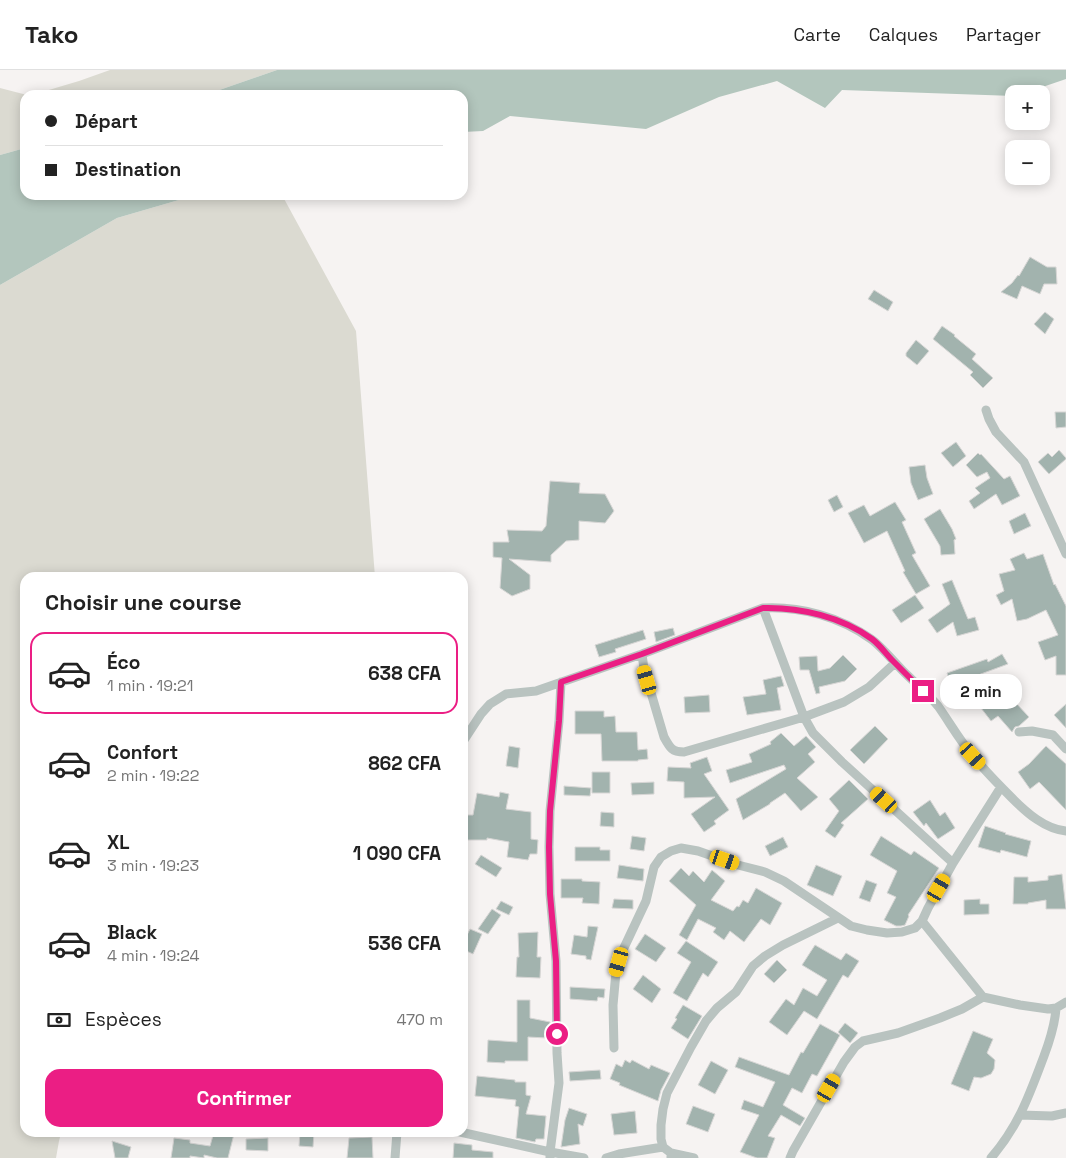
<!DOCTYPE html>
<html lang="fr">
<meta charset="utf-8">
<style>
body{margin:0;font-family:"Space Grotesk",sans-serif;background:#f6f6f6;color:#222;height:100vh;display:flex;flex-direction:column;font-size:19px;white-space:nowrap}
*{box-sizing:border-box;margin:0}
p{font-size:16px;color:#767676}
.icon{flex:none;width:28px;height:28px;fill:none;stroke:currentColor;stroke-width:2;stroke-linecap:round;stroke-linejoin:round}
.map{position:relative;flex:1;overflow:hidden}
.panel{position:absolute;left:20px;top:502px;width:448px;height:565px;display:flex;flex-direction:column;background:#fff;border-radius:15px;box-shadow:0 2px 12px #0003}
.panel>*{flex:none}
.guide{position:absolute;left:20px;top:20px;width:448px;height:110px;border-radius:15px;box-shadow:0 2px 12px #0003;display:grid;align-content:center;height:110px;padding:0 25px;background:#fff}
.buttons{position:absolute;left:1005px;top:15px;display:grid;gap:10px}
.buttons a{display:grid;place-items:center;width:45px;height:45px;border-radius:10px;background:#fff;box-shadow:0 2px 12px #0003;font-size:25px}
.end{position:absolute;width:22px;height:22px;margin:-11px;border:6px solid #eb1e84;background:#fff;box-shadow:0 0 0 2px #fff}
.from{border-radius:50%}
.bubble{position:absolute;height:35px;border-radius:15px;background:#fff;box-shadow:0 2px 12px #0003;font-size:16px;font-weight:700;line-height:35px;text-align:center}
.car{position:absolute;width:15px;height:30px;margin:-15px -8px;border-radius:6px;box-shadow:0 0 4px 1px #0007;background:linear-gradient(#f5c518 24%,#345 0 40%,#f5c518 0 76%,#345 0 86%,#f5c518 0)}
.guide b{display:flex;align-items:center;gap:18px;height:48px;font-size:19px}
.guide b+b{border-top:1px solid #e0e0e0}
.guide i{width:12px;height:12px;background:#222}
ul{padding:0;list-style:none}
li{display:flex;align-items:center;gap:15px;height:82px;margin:0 10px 8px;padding:0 15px;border:2px solid transparent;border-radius:15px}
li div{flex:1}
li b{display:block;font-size:19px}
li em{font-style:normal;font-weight:700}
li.current{border-color:#eb1e84}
li>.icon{width:45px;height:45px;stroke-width:1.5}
h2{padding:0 25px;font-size:22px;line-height:60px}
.pay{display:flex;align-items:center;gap:12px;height:55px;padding:0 25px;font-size:19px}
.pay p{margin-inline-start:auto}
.primary-button{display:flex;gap:10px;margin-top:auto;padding:10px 25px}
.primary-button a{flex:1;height:58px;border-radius:15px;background:#eb1e84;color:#fff;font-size:20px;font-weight:700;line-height:58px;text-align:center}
header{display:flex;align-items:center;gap:30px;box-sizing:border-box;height:70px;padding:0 25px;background:#fff;border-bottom:1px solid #e0e0e0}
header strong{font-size:24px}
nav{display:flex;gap:28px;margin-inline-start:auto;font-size:18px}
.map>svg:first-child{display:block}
.green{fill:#dbdad1}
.water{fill:#b3c6bd}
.building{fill:#a2b3ae;stroke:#d7d6d5}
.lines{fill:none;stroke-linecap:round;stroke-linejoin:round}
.minor{stroke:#b9c3c0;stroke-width:9}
.route{stroke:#eb1e84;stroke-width:6}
</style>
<header>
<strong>Tako</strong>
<nav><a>Carte</a><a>Calques</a><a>Partager</a></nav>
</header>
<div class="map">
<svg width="1066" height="1088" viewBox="0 0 1066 1088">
<rect width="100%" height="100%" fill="#f6f3f2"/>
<path class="green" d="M110,0h167l-72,25h-173l47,-14z
M0,18l27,7h-2v53l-25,7z
M196,125h86l74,136 19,246 -350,1v554l36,1 -2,8 -3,17h-56v-873l117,-67z"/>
<path class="water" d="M277,0h789v9l-44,15h-8v2l-172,-6 -17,18 -48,-27 -58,16 -73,32 -136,-13 -27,15 -20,1 -1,-37h-257z
M25,78v47h171l-79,23 -117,67v-130z"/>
<path class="building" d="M1030,187l17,10h9l1,17h-13l-4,10 -18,-8 -5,13 -16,-7 11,-9 6,-8 1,1z
M874,220l19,12 -5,9 -20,-12z
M1045,242l9,7 -9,15 -11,-10z
M942,256l13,9 -1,1 22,18 -4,5 21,19 -10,10 -13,-13 3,-3 -40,-33z
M916,270l13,11 -12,14 -11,-9v-3z
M1055,342h11v15l-10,1z
M956,372l10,14 -13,11 -12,-14z
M1059,380l7,8v1l-17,15 -11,-12 10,-9 4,4z
M978,383l2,2 1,-1 23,25 6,-3 10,20 -18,9 -6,-11 -22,15 -5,-8 11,-8 -5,-5 15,-10 -3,-6 -10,5 -11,-12z
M925,395l2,13 6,16 -15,6 -7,-17 -2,-16z
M550,411l30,2 -1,10 26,1 9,17 -9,12 -26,-2v19l-13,1 -15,14v7l-42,-3 21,16v14l-18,7 -12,-8 2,-30 -9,-1v-15h16l-2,-12 35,1 4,-5z
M837,425l6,12 -9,5 -6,-12z
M895,432l11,18 -4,2 14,31 -4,2 18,31 -14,8 -13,-22 2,-1 -18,-40 -23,12 -16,-30 16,-8 6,11z
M940,439l12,20 4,10 -2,1 1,14 -14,1 -1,-9 -16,-27z
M1025,443l6,13 -17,8 -5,-13z
M1024,483l3,6 16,-5 11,31 1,-1 11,22v69h-10v-19l-11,4 -7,-18 20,-7 -12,-25 -19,9 -10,2 -5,-22 -11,6 -5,-10 8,-4 -5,-17 16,-4 -5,-11z
M952,510l16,39 7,-2 4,13 -22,6 -4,-14 -16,11 -9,-13 22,-16 -8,-20z
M915,525l9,13 -23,15 -9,-13z
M673,558l2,7 -19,7 -2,-10z
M643,560l3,9 -31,10 1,3 -17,5 -4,-12z
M1002,584l6,10 -57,21 -4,-12 40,-14 1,3z
M843,585l14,14 -12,12 -26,6 1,6 -4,1 -7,-24h-9l-1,-13 18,-1 1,15 12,-3z
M998,605l20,25 -3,2 14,15 -10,9 -4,1 -3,5 -14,-16 -7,5 -20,-26z
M781,606l3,10 -7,2 4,22 -34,5 -4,-18 23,-3 -3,-14z
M709,625l1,17 -25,1 -1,-16z
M1066,634v24l-12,-13z
M575,641h29v6l11,-1 1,16h21l1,18 9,-1 1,10 -10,1v1h-36l-1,-27h-26z
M875,656l13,13 -24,25 -14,-14z
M781,663l13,13 12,-10 10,11 -8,7 7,8 -18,16 21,19 -17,14 -16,-18 -15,10v1l-27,16 -7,-21 50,-30 -2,-4 -54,18 -4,-13 26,-8 -3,-8 22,-10 -1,-2z
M509,676l11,2 -2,20 -12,-2z
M1046,676l20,18v46l-27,-28 -9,7 -12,-17 11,-8z
M707,687l5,14 -8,3 25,36 -15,11 2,3 -12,8 -13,-18 24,-17 -31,1v-16l-17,-1 1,-14 23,1 -1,-5z
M592,702h18v21h-18z
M849,710l19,19 -27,24 3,2 -9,13 -10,-7 14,-20 -10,-12z
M654,712v12l-22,1 -1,-12z
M564,716l27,2 -1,8 -26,-1z
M500,722l9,2 -3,15 25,3v27l7,1 -1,14h-7l-2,6 -21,-3 2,-15 -22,-4v2h-20v-25h6l4,-22 22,4z
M930,730l10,16 5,-4 10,16 -17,11 -12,-16 -2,3 -11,-14z
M601,742l13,1v14l-14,-1z
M985,756l21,7 -1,1 26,7 -4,16 -26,-7 -1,3 -22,-6z
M632,766l14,2 -2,13 -14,-2z
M881,766l30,19 3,-4 25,17 -31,47 1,1 -4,9 -4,1h-5l-12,-6 12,-23 -9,-4 10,-22 -27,-16z
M783,767l5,10 -18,9 -5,-10z
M575,777h25v3h10v11h-35z
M481,785l21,13 -6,9 -21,-13z
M619,795l25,4 -1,12 -26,-3z
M816,795l26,11 -9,20 -26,-11z
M681,798l8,8 4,-5 11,11 8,-12 13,11 -14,19 22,11 4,-5 2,1 4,-7 5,3 8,-15 26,15 -12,22 -9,-6 -17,23 -14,-11 -6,9 -11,-8 3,-4 -18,-9 -11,21 -8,-5 17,-30 -27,-24z
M1062,804l4,35h-20v-9l-18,3v1h-15l1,-27h14v5l20,-2v-4z
M561,809h21v2l18,1 -1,22 -17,-1 1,-5h-22z
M866,810l11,4 -7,18 -11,-4z
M614,829l19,1v9l-21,-1z
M980,829v5h9v10l-25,1v-15z
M501,831l12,6 -4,8 -13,-6z
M492,839l9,6 -13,19 -10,-5z
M588,856l10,1 -7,33 -5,-1v-3l-15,-2 3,-19 13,2z
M470,859l12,5 -9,20 -11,-5v-16l5,2z
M538,862l-1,25h4l-1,21 -24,-1 1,-20h2l-1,-24z
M645,864l21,14 -10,14 -21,-13z
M686,871l32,21 -10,15 -5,-4 -16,28 -14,-8 18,-31 -14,-9z
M815,875l26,15 5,-7 13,8 -11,17 -5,-3 -26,44 -13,-8 -17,24 -18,-13 17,-23 8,6 9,-17 14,8 10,-16 -25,-15z
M777,890l10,10 -13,13 -10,-9z
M643,905l18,14 -9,14 -19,-14z
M570,917l35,2 -1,9 -6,-1 -1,4 -27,-2z
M517,930h13v18l20,4v10h-2l-1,6 -19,-1v24h-23v2l-18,-1 1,-22 29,2z
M683,935l19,11 -14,23 -17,-11 6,-9 -2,-1z
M845,953l13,10 -8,10 -12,-11z
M820,954l20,11 -23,41 -5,-2 -10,19 -10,-5 -9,17 22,13 -5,8 -19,-11 -13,21 7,2 -8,20h-10l-17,-6 19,-37 -18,-6 3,-9 19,7 12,-25 -40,-15 4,-10 50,18 12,-23 2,1z
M973,961l20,8 -6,14 8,7 -1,9 -3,5 -10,4 -7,-1 -5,14 -18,-7z
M625,990l5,3 2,-3 17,9 2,-4 19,8 -9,17 -3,11 -39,-16 1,-2 -10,-4 6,-15 6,3z
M711,991l17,9 -13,24 -17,-9z
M600,1000l1,9 -31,2 -1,-9z
M477,1006l38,4v2h11v13l5,1 -5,18 20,2 -2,23h-8l-1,3 -19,-4 3,-31 -4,-1 1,-6 -41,-4z
M693,1036l22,8 -7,18 -22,-8z
M569,1038l18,6 -4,12 -5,-2 2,20 -19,3 4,-27z
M635,1041l2,22 -23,2 -3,-21z
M214,1062h16l4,2 -6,24h-11l-13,-3v3l-14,-2v2h-19l3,-20 16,2v3l20,3z
M300,1062h14l-1,15 -14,-1z
M372,1067l1,21h-26l2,-20z
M268,1068v13l-22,-1v-11z
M112,1071l19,6 -3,11h-13z
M454,1073l18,2v5l21,2v6h-40z"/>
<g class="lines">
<path class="minor" d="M986,340l3,9 7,13 28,30 42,92
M763,538l41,109 9,16 29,29 111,101
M642,584l2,15 20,68c6,11 8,15 20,15l120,-35 40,-15 25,-15 26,-24
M1019,662l13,-1 21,4 13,14
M462,673l19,-29 9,-10 16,-10 30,-3 106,-37 121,-46c38,-2 77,9 108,31 10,7 23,23 32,32 12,12 25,23 35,35 12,17 22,35 35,50 12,15 26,29 39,42 15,15 33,31 54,33
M922,851l61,76 37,8 28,4 8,-1c-1,17 -6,32 -12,48 -15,40 -25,69 -53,102
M1056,938l10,-6
M614,978l-1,-43 3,-33 6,-20 24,-51 8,-34 7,-10 10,-6 10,-3 17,3 40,14 27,7 19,9 67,45 16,4 20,3 15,-1 13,-4 7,-7 6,-13 25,-45 48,-76
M1020,1045l32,1 14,-3
M460,1062l90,20 34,6
M671,1083l23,5
M395,1088l2,-26
M550,1088v-6l9,-69 -2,-30 -1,-92 -6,-67 -1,-47 1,-36 9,-90 2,-39
M606,1088l13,-4 44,-7
M671,1088v-5l-8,-6 -2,-8v-14l2,-16 4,-16 24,-46 15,-26 11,-13 19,-16 17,-26 12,-10 18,-11 55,-27
M790,1088l3,-7 51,-89 11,-15 8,-6 35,-8 42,-15 22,-9 21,-12"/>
</g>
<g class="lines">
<path class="route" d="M557,964l-1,-73 -6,-67 -1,-47 1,-36 9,-90 2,-39 81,-28 121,-46c37,-1 79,9 109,31 8,6 14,15 21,22 10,10 20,20 30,30"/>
</g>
</svg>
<div class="buttons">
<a>+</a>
<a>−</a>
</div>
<i class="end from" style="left:557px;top:964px"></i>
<i class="end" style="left:923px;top:621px"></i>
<div class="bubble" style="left:940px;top:604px;width:82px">2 min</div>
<i class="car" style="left:647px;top:610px;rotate:344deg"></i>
<i class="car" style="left:973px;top:686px;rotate:138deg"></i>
<i class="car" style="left:884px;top:730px;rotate:312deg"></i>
<i class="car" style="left:725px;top:790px;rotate:109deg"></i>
<i class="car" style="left:939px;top:818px;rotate:30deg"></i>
<i class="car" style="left:619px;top:892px;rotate:196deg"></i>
<i class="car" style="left:829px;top:1018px;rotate:30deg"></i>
<div class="guide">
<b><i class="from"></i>Départ</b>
<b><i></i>Destination</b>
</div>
<section class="panel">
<h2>Choisir une course</h2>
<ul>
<li class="current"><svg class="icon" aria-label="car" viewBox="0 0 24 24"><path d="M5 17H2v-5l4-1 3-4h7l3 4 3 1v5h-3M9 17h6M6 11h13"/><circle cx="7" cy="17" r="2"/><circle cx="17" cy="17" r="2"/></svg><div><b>Éco</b><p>1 min · 19:21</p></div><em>638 CFA</em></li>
<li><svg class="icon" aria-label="car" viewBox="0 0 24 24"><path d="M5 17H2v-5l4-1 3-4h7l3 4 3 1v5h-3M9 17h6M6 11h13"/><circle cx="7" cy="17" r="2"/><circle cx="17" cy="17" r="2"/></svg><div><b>Confort</b><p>2 min · 19:22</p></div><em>862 CFA</em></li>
<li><svg class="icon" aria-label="car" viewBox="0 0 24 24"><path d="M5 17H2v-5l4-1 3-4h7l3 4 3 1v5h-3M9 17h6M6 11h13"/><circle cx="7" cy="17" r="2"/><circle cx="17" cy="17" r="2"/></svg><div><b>XL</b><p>3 min · 19:23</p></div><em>1 090 CFA</em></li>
<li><svg class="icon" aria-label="car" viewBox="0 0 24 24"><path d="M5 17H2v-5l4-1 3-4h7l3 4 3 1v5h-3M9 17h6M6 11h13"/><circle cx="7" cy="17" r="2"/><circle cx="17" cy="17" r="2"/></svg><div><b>Black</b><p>4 min · 19:24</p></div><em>536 CFA</em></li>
</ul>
<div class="pay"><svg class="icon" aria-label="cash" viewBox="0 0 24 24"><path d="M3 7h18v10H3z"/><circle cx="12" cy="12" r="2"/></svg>Espèces<p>470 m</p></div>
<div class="primary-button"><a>Confirmer</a></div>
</section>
</div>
